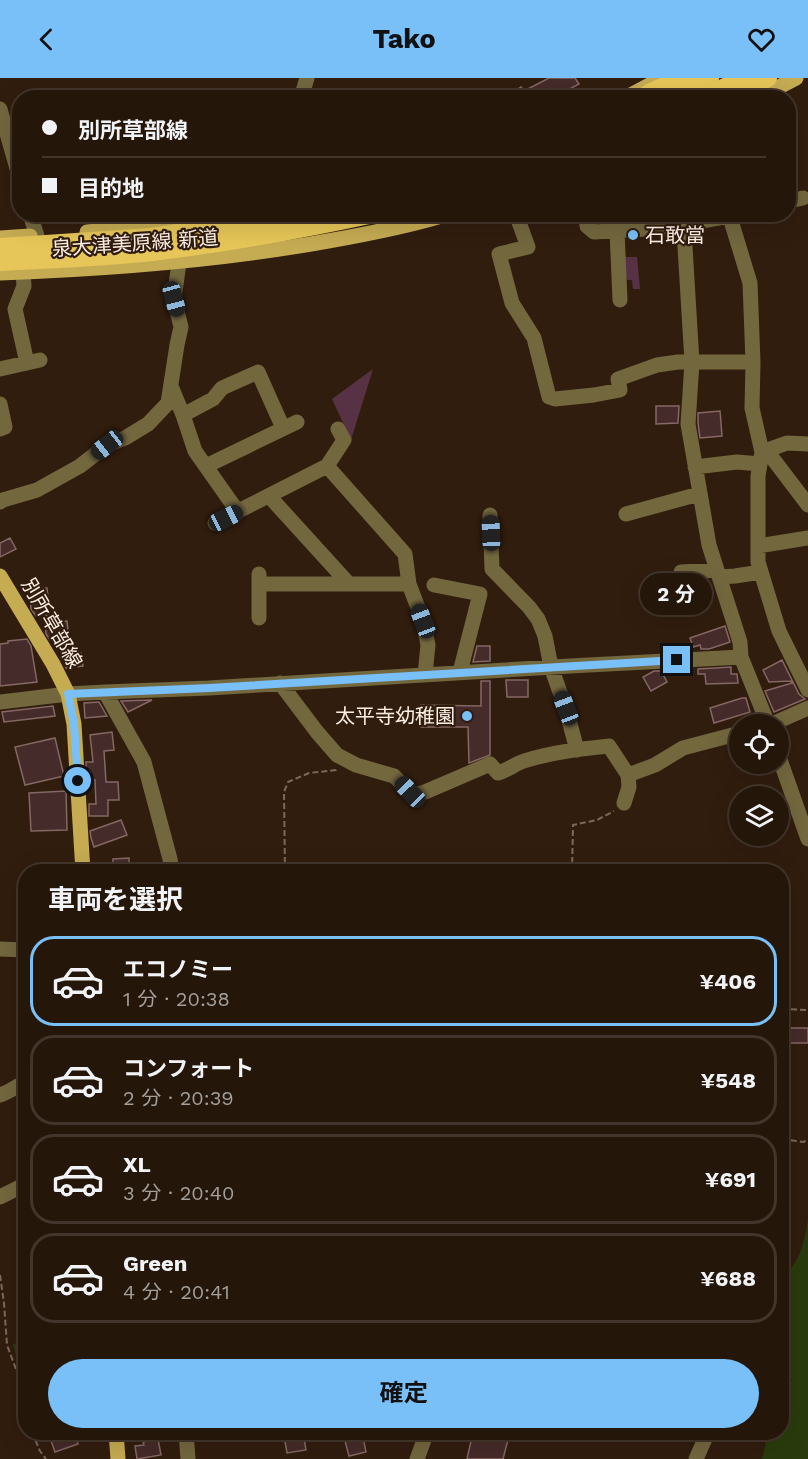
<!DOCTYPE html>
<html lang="ja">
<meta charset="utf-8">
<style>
body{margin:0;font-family:"Work Sans","Noto Sans JP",sans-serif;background:#312318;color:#f1f3f6;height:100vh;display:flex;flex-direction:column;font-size:22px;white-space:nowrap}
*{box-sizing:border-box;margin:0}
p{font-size:20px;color:#a39f9c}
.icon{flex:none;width:33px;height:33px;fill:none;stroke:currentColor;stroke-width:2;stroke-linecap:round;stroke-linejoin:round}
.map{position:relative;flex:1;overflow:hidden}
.side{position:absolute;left:18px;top:786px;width:771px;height:576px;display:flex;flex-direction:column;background:#25160a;border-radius:24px;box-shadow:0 6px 24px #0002,0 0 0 2px #42352b}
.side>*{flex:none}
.top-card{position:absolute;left:12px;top:12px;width:784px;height:132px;border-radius:24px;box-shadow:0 6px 24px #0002,0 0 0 2px #42352b;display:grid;align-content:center;height:132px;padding:0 30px;background:#25160a}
.tools{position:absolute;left:729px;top:636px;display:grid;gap:12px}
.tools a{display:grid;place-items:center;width:60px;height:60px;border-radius:50%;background:#25160a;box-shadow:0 6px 24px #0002,0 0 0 2px #42352b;font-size:30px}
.end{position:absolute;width:27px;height:27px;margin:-14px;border:8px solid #79bff8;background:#111;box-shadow:0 0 0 3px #111}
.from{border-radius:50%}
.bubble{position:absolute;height:42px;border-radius:21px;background:#25160a;box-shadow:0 6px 24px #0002,0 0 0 2px #42352b;font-size:20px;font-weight:700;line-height:42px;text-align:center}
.car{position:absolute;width:18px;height:36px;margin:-18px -9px;border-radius:8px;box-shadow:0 0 4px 2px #0007;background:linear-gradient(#222 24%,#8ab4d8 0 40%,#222 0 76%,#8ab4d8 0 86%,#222 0)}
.top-card b{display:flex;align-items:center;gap:21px;height:57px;font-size:22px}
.top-card b+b{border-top:2px solid #42352b}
.top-card i{width:15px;height:15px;background:#f1f3f6}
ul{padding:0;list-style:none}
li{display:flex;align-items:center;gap:18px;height:90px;margin:0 12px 9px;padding:0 18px;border:3px solid #42352b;border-radius:24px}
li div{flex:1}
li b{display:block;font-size:22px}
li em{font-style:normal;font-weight:700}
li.selected{border-color:#79bff8}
li>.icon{width:54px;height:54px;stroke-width:1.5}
h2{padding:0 30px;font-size:27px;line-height:72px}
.primary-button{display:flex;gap:12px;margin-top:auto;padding:12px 30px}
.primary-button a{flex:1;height:69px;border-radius:36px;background:#79bff8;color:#111;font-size:24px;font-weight:700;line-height:69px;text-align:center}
header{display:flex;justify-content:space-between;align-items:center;height:78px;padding:0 30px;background:#79bff8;color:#111;font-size:27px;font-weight:700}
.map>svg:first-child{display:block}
.green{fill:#573245}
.water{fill:#293b0c}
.building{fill:#452b29;stroke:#856764;stroke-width:1.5}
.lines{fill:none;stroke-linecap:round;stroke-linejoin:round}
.path{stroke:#7b695c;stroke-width:2;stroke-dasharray:6 3;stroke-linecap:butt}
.minor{stroke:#73673e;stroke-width:15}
.major{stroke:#c5ab52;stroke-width:15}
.highway{stroke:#e6c658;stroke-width:18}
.highway-bridge{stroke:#e6c658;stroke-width:18}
.route{stroke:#79bff8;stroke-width:8}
.poi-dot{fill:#79bff8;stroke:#311d0e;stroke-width:2}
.labels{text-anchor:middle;stroke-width:4.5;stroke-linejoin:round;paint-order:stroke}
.poi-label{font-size:20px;fill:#fdefe5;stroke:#311d0e;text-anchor:start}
.street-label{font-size:20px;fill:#fdefe5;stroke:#311d0e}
</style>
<header><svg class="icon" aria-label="back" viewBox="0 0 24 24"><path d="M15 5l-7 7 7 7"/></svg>Tako<svg class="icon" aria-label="heart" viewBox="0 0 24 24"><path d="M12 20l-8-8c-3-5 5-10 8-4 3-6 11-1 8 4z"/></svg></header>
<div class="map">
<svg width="808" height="1381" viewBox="0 0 808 1381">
<rect width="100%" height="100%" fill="#311d0e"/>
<path class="green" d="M623,179h14l3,32h-7l-1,-9h-4l-5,-4z
M373,291l-22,71 -19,-41z"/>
<path class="water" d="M808,1141v240h-46l6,-26 14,-1v-37l10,-14 -10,-33v-71c19,-15 22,-35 26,-58z
M25,1263h1l-1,52 -12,-49z"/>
<path class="building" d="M549,0h26l4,6 -26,14h-48l16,-11 3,4z
M656,328h23l-1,17 -22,1z
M720,333l2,25 -22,2 -2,-15v-10z
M10,460l6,11 -16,8v-14z
M47,510l3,27 -14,1 -5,-7 -2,-19z
M67,543l2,17 -19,2 -4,-6 -1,-10z
M725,548l5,16 -21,7h-8l-1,-4 -7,2 -3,-9z
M27,561l4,7 6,36 -37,4v-42l8,-1v-2z
M477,568h13v15l-17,1z
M81,575l2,13 -17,2 -3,-12z
M782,582l17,34 6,5 -31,13 -9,-21 27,-8 -1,-2 -22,1 -6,-12z
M731,589v7h6l1,9 -32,1 -1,-10h-7v-5z
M654,593h7l6,11 -16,9 -8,-14z
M506,602h22v17h-21z
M481,603h9v74l-21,8 -1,-36h-47v-22l60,1z
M742,620h4l4,14 -36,11 -4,-15z
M152,622l-24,12 -7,-11z
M99,624l8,14 -22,2 -1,-15z
M53,628l2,10 -51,6 -2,-10z
M112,654l2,18 -10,1 2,31h12l1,18h-11v16h-19v-12h7l-1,-24h-8l-1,-18h7l-3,-27z
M55,660l9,38 -39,9 -10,-38z
M66,713l1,39 -36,1 -2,-38z
M121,742l6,15 -33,12 -3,-9 -1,-7z
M129,780v14h-16v-13z
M782,950h26v15h-26z
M57,1354h18l3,12 -23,8 -6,-17z
M473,1354h37l-7,27h-36z
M303,1355l3,17 -19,3 -3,-17z
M363,1359l3,15 -17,4 -4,-15z
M158,1361l3,16 -24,4 -2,-13 9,-1 -1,-3z"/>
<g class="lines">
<path class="path" d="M285,794l-1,-80 4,-10 21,-9 27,-3 1,-2
M572,794l1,-47 24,-5 17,-9
M782,931l26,1
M782,1061l21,3 5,-2
M0,1197l4,28 3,42 10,27 9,35
M32,1354l8,19 6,8"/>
<path class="minor" d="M301,20l6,-20
M0,31l20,70
M789,123l14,-3
M30,136l7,22
M516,136l12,33 -29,7 13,49 22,35 15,59 6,2 39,-4 26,-5 -2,-11 39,-14 21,-3h75
M633,136l1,16
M683,136l9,148 -4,62 21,121 31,97 1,15 27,67
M729,136l21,69 3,79 -1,46 10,44 -4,24v86l21,69 29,59
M586,137l1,11 7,6 70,-4 65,-12
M617,153l3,69
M23,194l1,14 -9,23 12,54
M0,291l40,-9
M171,308l12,29 12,36 43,61
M0,326l5,23 -5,2
M183,337l30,-16 9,-11 36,-16 25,56
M767,373l41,54
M762,374l25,-9 21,1
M206,388l91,-44
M327,388l78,88 4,30 14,37 5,24 -3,30
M695,389l42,-5 23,2
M269,418l80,88
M0,424l3,-2 34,-10 43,-24 27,-21 18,-7 23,-14 20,-21 9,-58 4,-18 -7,-28 5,-36
M626,436l73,-20
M490,437l2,54 37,38 9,12 7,17 6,31 15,42 11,41
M215,445l112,-57 17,-26 -6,-11
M758,468l50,-8
M681,494l36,-2
M259,496v44
M719,499l16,-1 26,-4
M259,506h150
M434,507l46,9 -20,78
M280,605l37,49 20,23 19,10 38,11 16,16 6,2 9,-2 65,-28 8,9c10,-3 17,-9 26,-12 28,-9 57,-12 85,-15l19,29 1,12 -5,16
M105,614l39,70 26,97 2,13
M0,624l68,-8 37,-2 104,-4 361,-22 171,-9
M772,646l36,-16
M778,676l30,85
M628,697l27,-10 28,-17 57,-15
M0,871l26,1
M0,1017c10,-3 16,-9 26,-13
M0,1119l26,-13
M186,1354l2,27
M417,1381l10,-27
M696,1381l12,-27"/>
<path class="major" d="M625,20l32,-17
M758,20l38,-20
M87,154l110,-11
M0,160l30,-2
M0,195c110,-4 219,-12 328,-32 40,-7 81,-15 120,-27
M0,498l53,88 15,30 6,30 9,148
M116,1354l2,27"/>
<path class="highway" d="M732,18l36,-18
M703,20l40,-20
M0,169l151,-10 150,-23
M0,184c50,-3 101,-4 152,-10 75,-9 148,-22 222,-38"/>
<path class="highway-bridge" d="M649,15l31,-14
M668,20l42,-20"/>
</g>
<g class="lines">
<path class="route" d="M78,703l-4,-57 -6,-30 141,-6 468,-28"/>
</g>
<g class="poi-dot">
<circle cx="633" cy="157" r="6"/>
<circle cx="467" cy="638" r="6"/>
</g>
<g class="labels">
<g class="poi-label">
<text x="645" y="164">石敢當</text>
<text x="455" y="645" text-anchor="end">太平寺幼稚園</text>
</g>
<g class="street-label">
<text transform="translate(135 165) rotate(-4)" y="7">泉大津美原線 新道</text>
<text transform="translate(52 545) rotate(60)" y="7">別所草部線</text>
</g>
</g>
</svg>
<div class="tools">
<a><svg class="icon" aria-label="locate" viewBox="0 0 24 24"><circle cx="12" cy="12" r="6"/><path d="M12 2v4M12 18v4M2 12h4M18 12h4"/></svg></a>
<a><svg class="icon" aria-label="layers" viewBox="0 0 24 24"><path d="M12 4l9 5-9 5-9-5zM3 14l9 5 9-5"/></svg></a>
</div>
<i class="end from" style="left:78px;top:703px"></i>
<i class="end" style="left:677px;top:582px"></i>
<div class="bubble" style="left:640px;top:495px;width:72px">2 分</div>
<i class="car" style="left:174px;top:221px;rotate:165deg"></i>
<i class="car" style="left:107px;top:367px;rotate:232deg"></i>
<i class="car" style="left:226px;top:440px;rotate:64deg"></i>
<i class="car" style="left:491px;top:455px;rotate:358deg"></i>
<i class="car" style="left:423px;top:543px;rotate:339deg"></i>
<i class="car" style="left:566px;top:630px;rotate:339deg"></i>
<i class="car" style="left:410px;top:714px;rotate:316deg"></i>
<div class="top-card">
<b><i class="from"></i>別所草部線</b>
<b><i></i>目的地</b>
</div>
<section class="side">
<h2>車両を選択</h2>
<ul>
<li class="selected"><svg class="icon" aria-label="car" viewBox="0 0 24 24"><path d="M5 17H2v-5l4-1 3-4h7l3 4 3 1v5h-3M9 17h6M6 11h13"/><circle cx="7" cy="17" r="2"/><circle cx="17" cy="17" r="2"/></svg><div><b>エコノミー</b><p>1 分 · 20:38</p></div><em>¥406</em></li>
<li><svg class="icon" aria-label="car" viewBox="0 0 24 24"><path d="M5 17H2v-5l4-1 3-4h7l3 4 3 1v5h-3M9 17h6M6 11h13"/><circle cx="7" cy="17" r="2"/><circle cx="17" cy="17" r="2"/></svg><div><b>コンフォート</b><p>2 分 · 20:39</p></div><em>¥548</em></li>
<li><svg class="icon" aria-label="car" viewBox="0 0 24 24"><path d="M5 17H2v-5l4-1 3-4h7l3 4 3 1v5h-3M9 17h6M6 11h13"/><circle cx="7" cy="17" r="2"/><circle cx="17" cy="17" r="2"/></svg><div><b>XL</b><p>3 分 · 20:40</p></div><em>¥691</em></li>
<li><svg class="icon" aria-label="car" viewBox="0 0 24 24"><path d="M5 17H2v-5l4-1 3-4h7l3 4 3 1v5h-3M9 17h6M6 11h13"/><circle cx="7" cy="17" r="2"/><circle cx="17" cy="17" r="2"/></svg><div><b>Green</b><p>4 分 · 20:41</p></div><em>¥688</em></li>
</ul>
<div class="primary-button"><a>確定</a></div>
</section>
</div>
